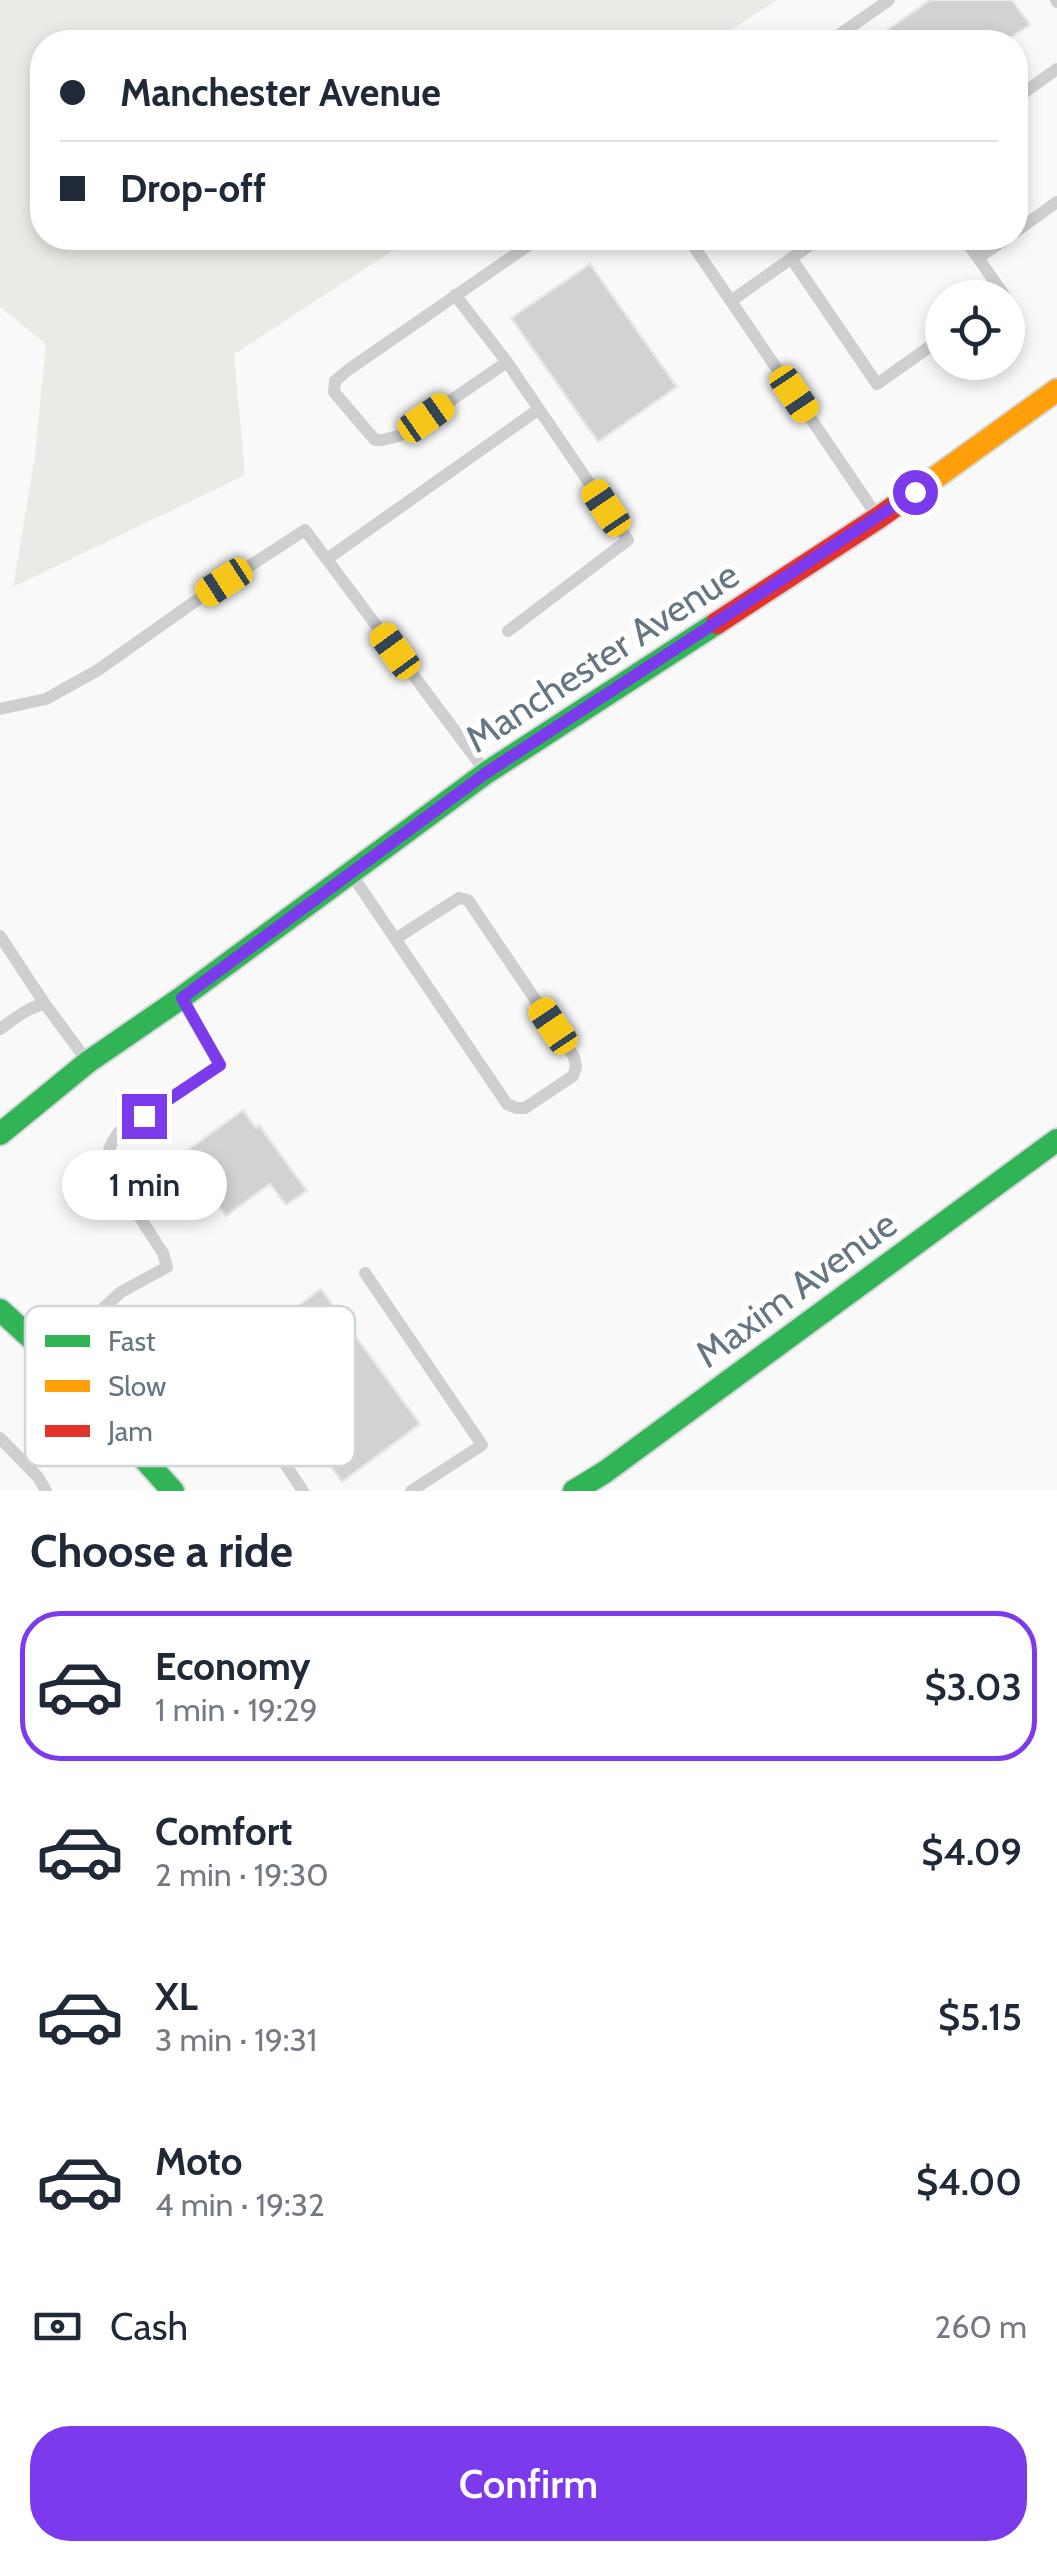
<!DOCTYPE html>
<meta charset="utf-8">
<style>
body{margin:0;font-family:Cabin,sans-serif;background:#f6f6f7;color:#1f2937;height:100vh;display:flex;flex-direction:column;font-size:38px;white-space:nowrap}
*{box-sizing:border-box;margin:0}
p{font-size:32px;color:#747a83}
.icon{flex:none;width:55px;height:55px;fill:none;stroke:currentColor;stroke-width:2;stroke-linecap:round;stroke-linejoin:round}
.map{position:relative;height:1491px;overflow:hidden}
.details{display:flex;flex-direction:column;background:#fff;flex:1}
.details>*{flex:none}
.guide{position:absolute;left:30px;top:30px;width:998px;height:220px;border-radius:40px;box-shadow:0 5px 15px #0003;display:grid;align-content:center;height:220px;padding:0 30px;background:#fff}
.tools{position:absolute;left:925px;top:280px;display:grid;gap:20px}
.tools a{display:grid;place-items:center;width:100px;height:100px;border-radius:50%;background:#fff;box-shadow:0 5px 15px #0003;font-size:50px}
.end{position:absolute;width:45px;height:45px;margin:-22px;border:12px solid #7c3aed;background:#fff;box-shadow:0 0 0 5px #fff}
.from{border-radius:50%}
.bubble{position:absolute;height:70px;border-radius:35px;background:#fff;box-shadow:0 5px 15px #0003;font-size:32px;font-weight:600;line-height:70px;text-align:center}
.car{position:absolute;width:30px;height:60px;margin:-30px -15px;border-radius:12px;box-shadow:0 0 8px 2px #0007;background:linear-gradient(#f5c518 24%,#345 0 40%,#f5c518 0 76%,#345 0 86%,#f5c518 0)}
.guide b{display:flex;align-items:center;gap:35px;height:95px;font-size:38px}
.guide b+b{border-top:2px solid #e0e1e3}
.guide i{width:25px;height:25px;background:#1f2937}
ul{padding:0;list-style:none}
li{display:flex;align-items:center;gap:30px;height:150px;margin:0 20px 15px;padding:0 10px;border:5px solid transparent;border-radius:40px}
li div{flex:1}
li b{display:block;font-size:38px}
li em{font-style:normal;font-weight:600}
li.selected{border-color:#7c3aed}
li>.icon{width:90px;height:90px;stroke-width:1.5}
h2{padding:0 30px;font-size:45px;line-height:120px}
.pay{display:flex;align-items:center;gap:25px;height:110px;padding:0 30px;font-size:38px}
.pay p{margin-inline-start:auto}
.action{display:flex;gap:20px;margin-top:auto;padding:20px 30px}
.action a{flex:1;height:115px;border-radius:40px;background:#7c3aed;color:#fff;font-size:40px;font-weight:600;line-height:115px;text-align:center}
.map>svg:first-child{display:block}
.green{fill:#e8ebe6}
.building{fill:#d0d2d3;stroke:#e8e8e8;stroke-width:2.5}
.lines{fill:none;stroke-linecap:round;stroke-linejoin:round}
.fast-casing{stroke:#d5d6d7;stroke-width:26}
.slow-casing{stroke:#d5d6d7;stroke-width:26}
.jam-casing{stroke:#d5d6d7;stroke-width:26}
.lane{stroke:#cecfd0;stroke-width:12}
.fast{stroke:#30b455;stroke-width:22}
.slow{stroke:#ff9f0a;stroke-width:22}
.jam{stroke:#e5322d;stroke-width:22}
.route{stroke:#7c3aed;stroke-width:12}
.labels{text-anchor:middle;stroke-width:10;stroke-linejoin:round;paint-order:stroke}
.street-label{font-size:38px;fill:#657683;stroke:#fff}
.key{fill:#fff;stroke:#d1d6da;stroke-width:2.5}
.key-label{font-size:28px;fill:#657683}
</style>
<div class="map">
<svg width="1057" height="1491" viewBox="0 0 1057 1491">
<rect width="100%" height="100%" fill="#f9f9f9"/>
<path class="green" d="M0,0h777l-65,42h-670v196h370l-178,116 11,121 -232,112 22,-132 11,-111 -46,-37z"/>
<path class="building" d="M930,0h82l18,25 -26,17h-134z
M590,264l87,123 -79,55 -87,-124z
M243,1110l13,18 3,-3 48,66 -21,14 -16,-21 -44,32 -10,-13 -15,11 -24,-33 16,-12 -11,-15z
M321,1289l99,135 -78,58 -31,-43 19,-15 -68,-92z"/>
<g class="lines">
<defs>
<path id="fast" d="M0,1134l88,-72 93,-64 305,-225 231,-150
M0,1310l55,50 118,131
M574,1491l31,-19 452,-332"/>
<path id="slow" d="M925,485l132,-95"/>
<path id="jam" d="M717,623l161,-105 47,-33"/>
</defs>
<use href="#fast" class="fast-casing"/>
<use href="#slow" class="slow-casing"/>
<use href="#jam" class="jam-casing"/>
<path class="lane" d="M1056,0l1,2
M829,42l60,-42
M1015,99l42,-30
M1015,232l42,-30
M688,238l189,278
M964,238l40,57 -4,3
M791,258l86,126 65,-46
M978,258l29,-20
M455,295l52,67 -108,74 -17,4h-7l-41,-48 1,-11 13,-11 191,-132
M731,301l89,-63
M507,362l121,178 -120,91
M327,559l212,-150
M0,709l46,-10 52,-29 99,-70 108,-70 180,241
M352,875l155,229 9,4h9l48,-32 3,-9 -2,-10 -106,-157 -9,-2 -64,41
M0,936l45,68
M0,1029c14,-10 28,-22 45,-25l42,57
M365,1273l117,172 -71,46
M56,1358l42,-45 23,-21 46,-25 -4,-14 -53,-81c-4,-18 -2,-25 9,-40l101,-67 -37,-63
M221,1367l82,124
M0,1438l38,39 8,14"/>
<use href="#fast" class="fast"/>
<use href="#slow" class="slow"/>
<use href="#jam" class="jam"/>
</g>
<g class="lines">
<path class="route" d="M144,1116l76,-51 -38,-67 304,-225 429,-281"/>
</g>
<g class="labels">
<g class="street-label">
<text transform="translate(602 657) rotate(-33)" y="13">Manchester Avenue</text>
<text transform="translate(796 1289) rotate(-36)" y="13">Maxim Avenue</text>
</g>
</g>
<rect x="25" y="1306" width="330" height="160" rx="15" class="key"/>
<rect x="45" y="1335" width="45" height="12" fill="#30b455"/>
<rect x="45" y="1380" width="45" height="12" fill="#ff9f0a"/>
<rect x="45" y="1425" width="45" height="12" fill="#e5322d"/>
<g class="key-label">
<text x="108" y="1351">Fast</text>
<text x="108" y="1396">Slow</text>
<text x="108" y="1441">Jam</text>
</g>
</svg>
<div class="tools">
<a><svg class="icon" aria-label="locate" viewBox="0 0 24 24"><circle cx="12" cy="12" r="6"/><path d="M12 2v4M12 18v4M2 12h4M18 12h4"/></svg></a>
</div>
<i class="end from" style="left:915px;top:492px"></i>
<i class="end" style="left:144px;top:1116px"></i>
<div class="bubble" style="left:62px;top:1150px;width:165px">1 min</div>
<i class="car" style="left:794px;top:394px;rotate:146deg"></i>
<i class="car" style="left:426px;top:418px;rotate:55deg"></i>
<i class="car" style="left:606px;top:508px;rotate:326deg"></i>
<i class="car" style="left:224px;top:582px;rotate:237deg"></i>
<i class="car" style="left:395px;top:651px;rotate:324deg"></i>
<i class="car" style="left:553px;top:1026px;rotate:326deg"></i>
<div class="guide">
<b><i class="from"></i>Manchester Avenue</b>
<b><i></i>Drop-off</b>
</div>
</div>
<section class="details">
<h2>Choose a ride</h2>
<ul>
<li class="selected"><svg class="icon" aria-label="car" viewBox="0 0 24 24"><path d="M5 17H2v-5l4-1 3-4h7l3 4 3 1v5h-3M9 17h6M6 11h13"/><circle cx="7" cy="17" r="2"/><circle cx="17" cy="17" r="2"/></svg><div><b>Economy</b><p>1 min · 19:29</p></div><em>$3.03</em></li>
<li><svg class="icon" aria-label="car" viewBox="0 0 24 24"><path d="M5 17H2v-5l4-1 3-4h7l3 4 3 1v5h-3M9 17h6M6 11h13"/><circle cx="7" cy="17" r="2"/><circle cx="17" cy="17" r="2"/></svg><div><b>Comfort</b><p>2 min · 19:30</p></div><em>$4.09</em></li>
<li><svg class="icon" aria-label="car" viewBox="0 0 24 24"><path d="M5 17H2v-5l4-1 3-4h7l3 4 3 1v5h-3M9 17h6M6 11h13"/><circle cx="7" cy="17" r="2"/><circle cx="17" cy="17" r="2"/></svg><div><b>XL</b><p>3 min · 19:31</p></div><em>$5.15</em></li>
<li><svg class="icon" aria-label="car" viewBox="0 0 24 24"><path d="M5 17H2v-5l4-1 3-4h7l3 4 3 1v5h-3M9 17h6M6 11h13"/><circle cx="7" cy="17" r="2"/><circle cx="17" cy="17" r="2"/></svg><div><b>Moto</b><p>4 min · 19:32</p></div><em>$4.00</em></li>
</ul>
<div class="pay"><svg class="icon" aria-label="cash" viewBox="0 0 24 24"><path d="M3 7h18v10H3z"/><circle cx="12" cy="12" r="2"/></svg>Cash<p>260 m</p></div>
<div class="action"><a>Confirm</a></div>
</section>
